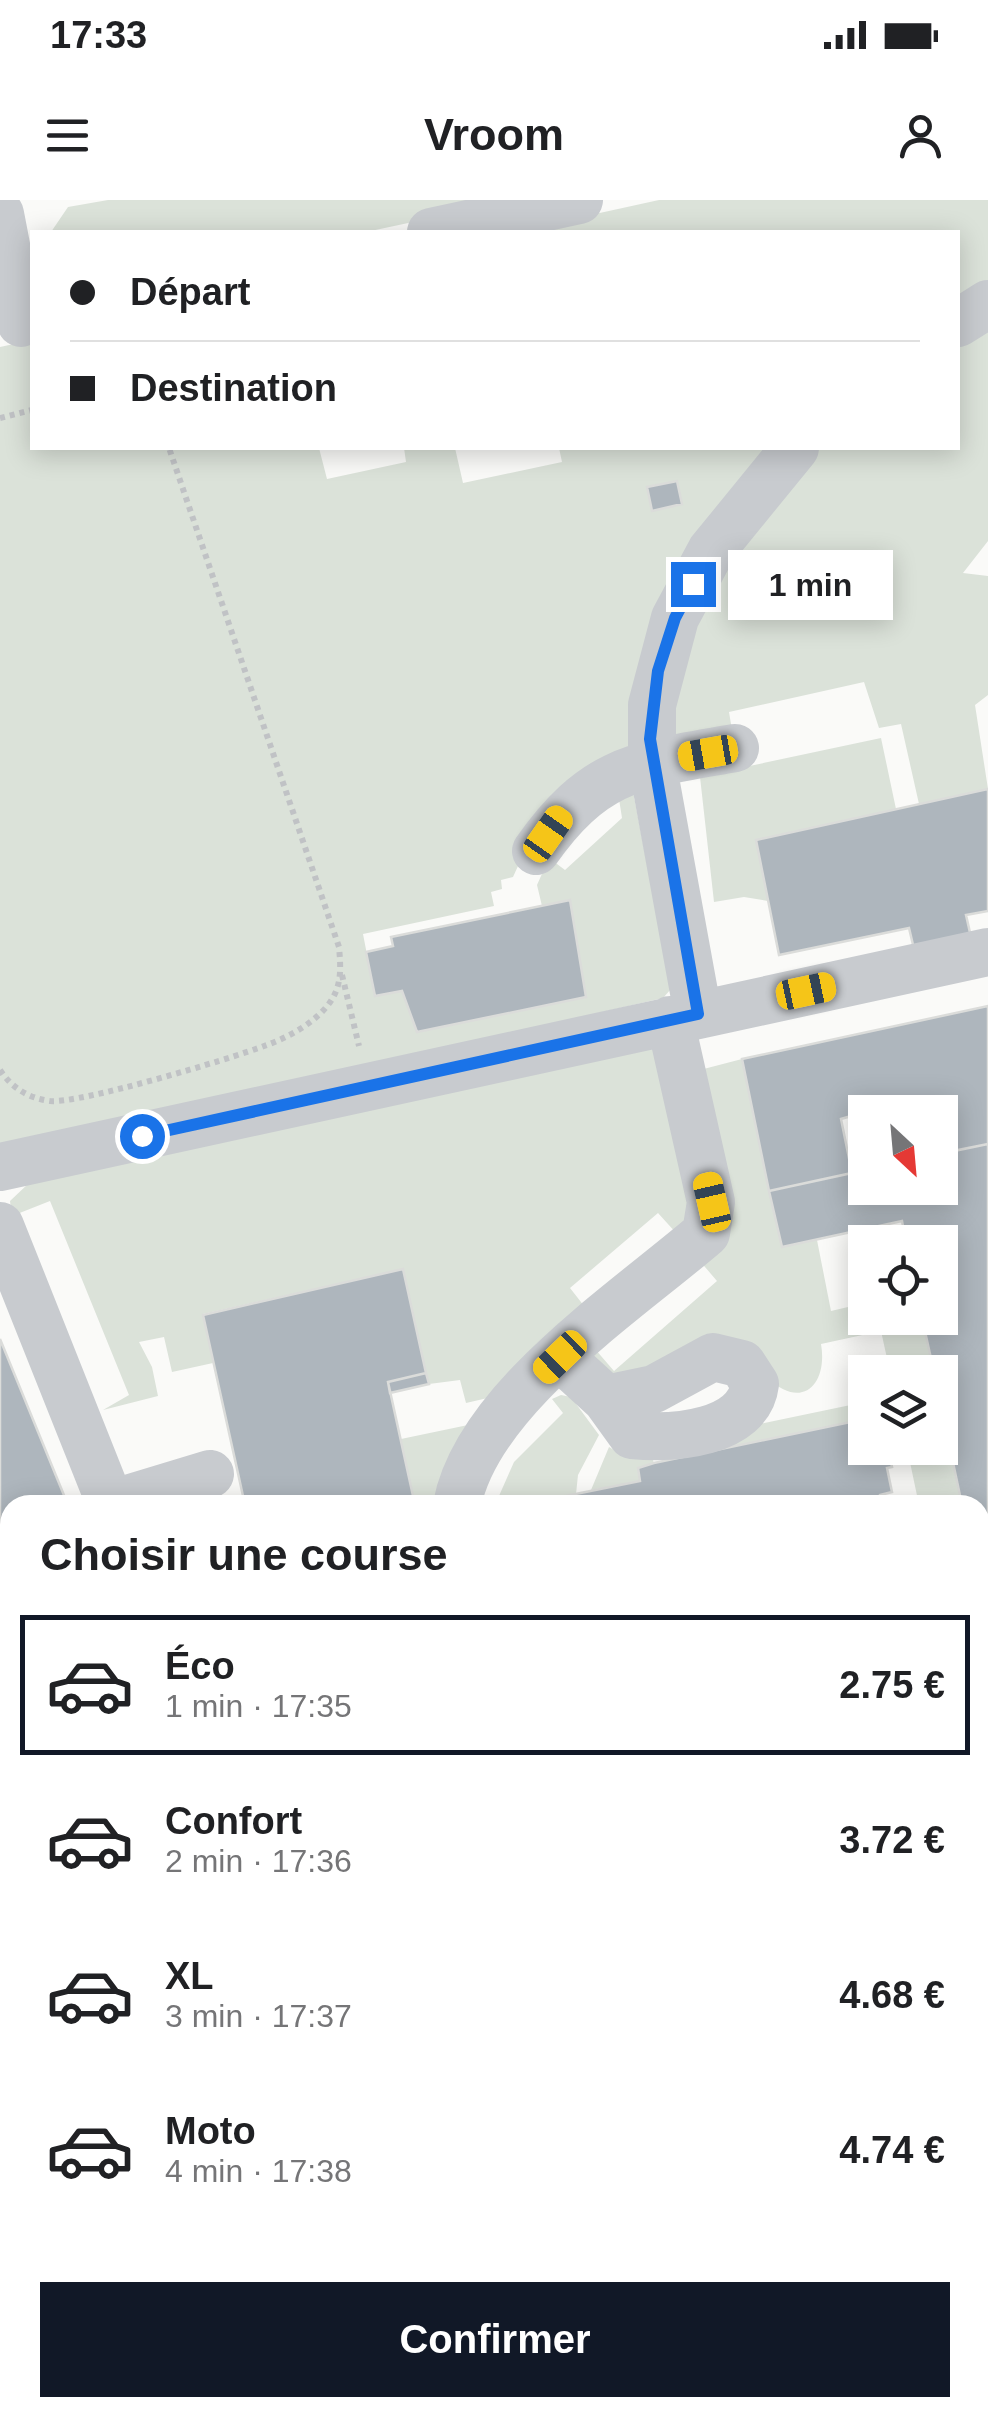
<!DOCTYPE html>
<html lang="fr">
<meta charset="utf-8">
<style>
body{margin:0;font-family:Arial,sans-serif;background:#f6f6f6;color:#202124;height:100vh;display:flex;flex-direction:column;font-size:38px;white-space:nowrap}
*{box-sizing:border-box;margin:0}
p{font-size:32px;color:#757577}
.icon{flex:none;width:55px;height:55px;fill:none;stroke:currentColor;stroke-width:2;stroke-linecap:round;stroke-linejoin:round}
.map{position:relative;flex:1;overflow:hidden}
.panel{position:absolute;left:0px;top:1295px;width:990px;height:922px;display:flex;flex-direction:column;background:#fff;border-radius:30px 30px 0 0;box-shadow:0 5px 25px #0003}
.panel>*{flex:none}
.banner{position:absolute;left:30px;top:30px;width:930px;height:220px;border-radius:0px;box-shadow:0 5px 25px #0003;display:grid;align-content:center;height:220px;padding:0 40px;background:#fff}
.needle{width:65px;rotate:154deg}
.tools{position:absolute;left:848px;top:895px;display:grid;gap:20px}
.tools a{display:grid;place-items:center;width:110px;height:110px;border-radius:0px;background:#fff;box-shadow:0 5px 25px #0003;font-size:50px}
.end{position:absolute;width:45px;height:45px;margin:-22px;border:12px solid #1a73e8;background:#fff;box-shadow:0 0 0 5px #fff}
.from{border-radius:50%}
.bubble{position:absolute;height:70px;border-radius:0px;background:#fff;box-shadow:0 5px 25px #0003;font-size:32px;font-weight:700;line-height:70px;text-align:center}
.car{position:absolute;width:30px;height:60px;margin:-30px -15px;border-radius:12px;box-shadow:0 0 8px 2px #0007;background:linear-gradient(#f5c518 24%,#345 0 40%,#f5c518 0 76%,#345 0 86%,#f5c518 0)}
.banner b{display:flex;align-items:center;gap:35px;height:95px;font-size:38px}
.banner b+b{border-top:2px solid #e0e0e0}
.banner i{width:25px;height:25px;background:#202124}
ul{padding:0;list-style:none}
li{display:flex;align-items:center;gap:30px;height:140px;margin:0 20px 15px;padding:0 20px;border:5px solid transparent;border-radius:0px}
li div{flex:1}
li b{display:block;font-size:38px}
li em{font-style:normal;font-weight:700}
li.current{border-color:#111827}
li>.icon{width:90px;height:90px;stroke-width:1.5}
h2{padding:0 40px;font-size:45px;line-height:120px}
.button{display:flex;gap:20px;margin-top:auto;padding:20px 40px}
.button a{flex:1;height:115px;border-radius:0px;background:#111827;color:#fff;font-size:40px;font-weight:700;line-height:115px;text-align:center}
.status{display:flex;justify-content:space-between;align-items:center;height:70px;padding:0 50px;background:#fff;direction:ltr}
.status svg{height:28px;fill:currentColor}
header{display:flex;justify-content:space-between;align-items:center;height:130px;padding:0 40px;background:#fff;font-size:45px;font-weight:700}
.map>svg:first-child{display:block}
.green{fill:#dbe2d9}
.building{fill:#aeb6bd;stroke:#dbdcda;stroke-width:2.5}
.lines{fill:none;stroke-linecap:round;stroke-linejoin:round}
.path{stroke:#c0c2c5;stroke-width:6;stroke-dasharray:5 5;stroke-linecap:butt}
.minor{stroke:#c8cbcf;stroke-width:48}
.route{stroke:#1a73e8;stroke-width:12}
</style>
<div class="status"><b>17:33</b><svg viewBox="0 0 49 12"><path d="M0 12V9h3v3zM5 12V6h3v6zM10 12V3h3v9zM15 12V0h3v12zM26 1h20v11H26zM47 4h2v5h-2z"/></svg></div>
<header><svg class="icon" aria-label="menu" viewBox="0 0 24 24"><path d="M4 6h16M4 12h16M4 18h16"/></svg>Vroom<svg class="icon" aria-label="person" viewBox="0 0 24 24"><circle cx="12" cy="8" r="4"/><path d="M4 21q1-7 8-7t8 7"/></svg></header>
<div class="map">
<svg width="988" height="2216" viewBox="0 0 988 2216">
<rect width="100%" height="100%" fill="#fafaf8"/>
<path class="green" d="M108,0h408l-150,32h-315l17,-25z
M659,0h329v91l-30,18v-77h-445z
M988,120v221l-25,32 25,3v119l-13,10 13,84 -69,15 -18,-80 -22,4 -15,-46 -135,30 4,24 -59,2 -8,-36 30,-95 119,-159h143v-109z
M32,140v108h287l8,31 79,-17 -2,-14h51l8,35 99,-21 -3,-14h223l-149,296 -94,76 -26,57 -12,3 1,9 -11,3 3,14 -131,28 12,62 27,-5 15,41 169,-35 -16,-96 -28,5 -5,-21 12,-27 16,12 57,-52 -3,-19 12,-18 40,208 -8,9 -663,153v-804z
M881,538l15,71 -140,31 12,61 -24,-4 -30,5 -15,-134h41z
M646,846l14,6 38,153 -21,29 -19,-21 -88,75 18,23 -96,86 -26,6 -6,-23 -31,4 -27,-115 -199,45 10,49 -41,9 -8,-35 -25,5 13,25 6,29 -55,14 26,-15 -79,-194 -38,15 -2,-15 19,-18z
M742,859l40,187 35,-6 14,71 34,-8v15h57l12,54h-44l-9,-41 -60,13c7,40 -19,67 -53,34h-160l-16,-24 3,-5 19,22 103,-90 -18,-21 -3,-189z
M561,1195l10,2 28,38 -21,40 -2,19 -34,7v4h-47l19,-43 49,-49 -11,-14z
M865,1202v17l-179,37 -3,-16z
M468,1225l-30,80h-23l-14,-66z
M948,1235l14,70h-43l-12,-57h33v-11z
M609,1247l17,10 26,-3 2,11 -16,3 2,13 -49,9z
M10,1395v227l-10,1v-226z
M100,2208h218l-21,8h-194z
M566,2208h321l9,8h-257l-37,-7 -33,7z"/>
<path class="building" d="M677,281l5,23 -30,7 -5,-24z
M988,589v122l-22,4 5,22 -57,12 -5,-21 -130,27 -23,-115z
M570,700l16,97 -169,35 -15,-41 -27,5 -9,-44 27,-6 -2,-9z
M988,806v138l-35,7 -11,-54 -77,15 -24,7 11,54 -83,18 -27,-132z
M988,944v480l-8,-37v-82h-18l-22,-104v-29h-6l-12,-54h18v-76h-34l-4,-21 -120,26 -13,-56 96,-21v18h75v-34z
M403,1069l23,104 -38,9 27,123h-170l-42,-190z
M0,1139l68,166h-58v66l-10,4z
M426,1173l3,11 -39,9 -2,-11z
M865,1219v29h23l4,19 -5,1 5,24 -12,3v4l-20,4 -1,-6 -8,2 1,6h-310l-1,-4 99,-20 -2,-13 16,-5z
M988,1734v82l-8,2v-82z
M988,1864v83l-8,2v-83z
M988,2004v83l-8,2v-83z
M988,2138v78h-25l-10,-8h27v-68z
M378,2208h51l4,8h-77z"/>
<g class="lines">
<path class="path" d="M0,218l32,-8
M342,775l17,71
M0,870c12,18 28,28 50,31 29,3 180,-42 214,-55 23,-8 49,-22 64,-41 14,-18 13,-36 11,-58l-170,-499"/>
<path class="minor" d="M0,14l21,109
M431,32l148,-32
M958,123l30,-19
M536,651c60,-85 103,-86 199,-103
M698,814l-46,-252v-57l23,-87 36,-67 84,-103
M0,967l988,-215
M0,1026l111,279
M560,1157l46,42 48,-10 59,-32 29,7 13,20c-6,50 -82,55 -123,51l-26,-36
M111,1304l99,-30
M457,1305c20,-106 169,-203 249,-272l5,-31 -41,-182
M980,1598l8,-1
M0,1639l10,-2
M0,1962l10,26
M0,2058l10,-2
M89,2208l3,8
M475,2208l4,8
M552,2208l4,8
M327,2216l21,-8"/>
</g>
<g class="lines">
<path class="route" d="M142,936l556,-122 -48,-275 8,-68 17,-53 18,-34"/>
</g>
</svg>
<div class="tools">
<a><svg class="needle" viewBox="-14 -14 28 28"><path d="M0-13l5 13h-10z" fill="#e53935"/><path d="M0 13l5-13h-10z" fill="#757577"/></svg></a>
<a><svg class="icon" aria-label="locate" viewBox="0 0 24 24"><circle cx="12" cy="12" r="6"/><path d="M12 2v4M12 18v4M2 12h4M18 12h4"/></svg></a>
<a><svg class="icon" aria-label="layers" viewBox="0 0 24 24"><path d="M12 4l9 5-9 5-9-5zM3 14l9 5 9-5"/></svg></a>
</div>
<i class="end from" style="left:142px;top:936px"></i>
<i class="end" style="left:693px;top:384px"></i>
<div class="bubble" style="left:728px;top:350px;width:165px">1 min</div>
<i class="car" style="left:708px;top:553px;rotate:260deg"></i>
<i class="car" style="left:548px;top:634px;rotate:35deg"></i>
<i class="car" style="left:806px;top:791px;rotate:78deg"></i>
<i class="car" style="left:712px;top:1002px;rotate:347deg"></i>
<i class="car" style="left:560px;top:1157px;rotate:226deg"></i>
<div class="banner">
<b><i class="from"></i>Départ</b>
<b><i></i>Destination</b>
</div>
<section class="panel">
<h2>Choisir une course</h2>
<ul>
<li class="current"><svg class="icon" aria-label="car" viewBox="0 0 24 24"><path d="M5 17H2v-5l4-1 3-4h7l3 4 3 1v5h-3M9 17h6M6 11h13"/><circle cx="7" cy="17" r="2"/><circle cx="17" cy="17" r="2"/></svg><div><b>Éco</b><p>1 min · 17:35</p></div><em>2.75 €</em></li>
<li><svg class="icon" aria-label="car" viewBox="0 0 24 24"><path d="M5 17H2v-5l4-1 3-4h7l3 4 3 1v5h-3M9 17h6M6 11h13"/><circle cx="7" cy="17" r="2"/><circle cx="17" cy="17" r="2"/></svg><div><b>Confort</b><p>2 min · 17:36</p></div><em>3.72 €</em></li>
<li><svg class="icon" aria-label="car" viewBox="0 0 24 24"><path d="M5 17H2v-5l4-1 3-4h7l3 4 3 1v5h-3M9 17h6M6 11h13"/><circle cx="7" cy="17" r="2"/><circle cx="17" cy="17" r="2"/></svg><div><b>XL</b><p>3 min · 17:37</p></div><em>4.68 €</em></li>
<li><svg class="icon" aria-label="car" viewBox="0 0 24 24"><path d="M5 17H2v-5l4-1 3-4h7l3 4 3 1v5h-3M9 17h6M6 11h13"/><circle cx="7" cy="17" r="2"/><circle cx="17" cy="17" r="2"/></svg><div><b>Moto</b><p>4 min · 17:38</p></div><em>4.74 €</em></li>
</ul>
<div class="button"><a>Confirmer</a></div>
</section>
</div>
